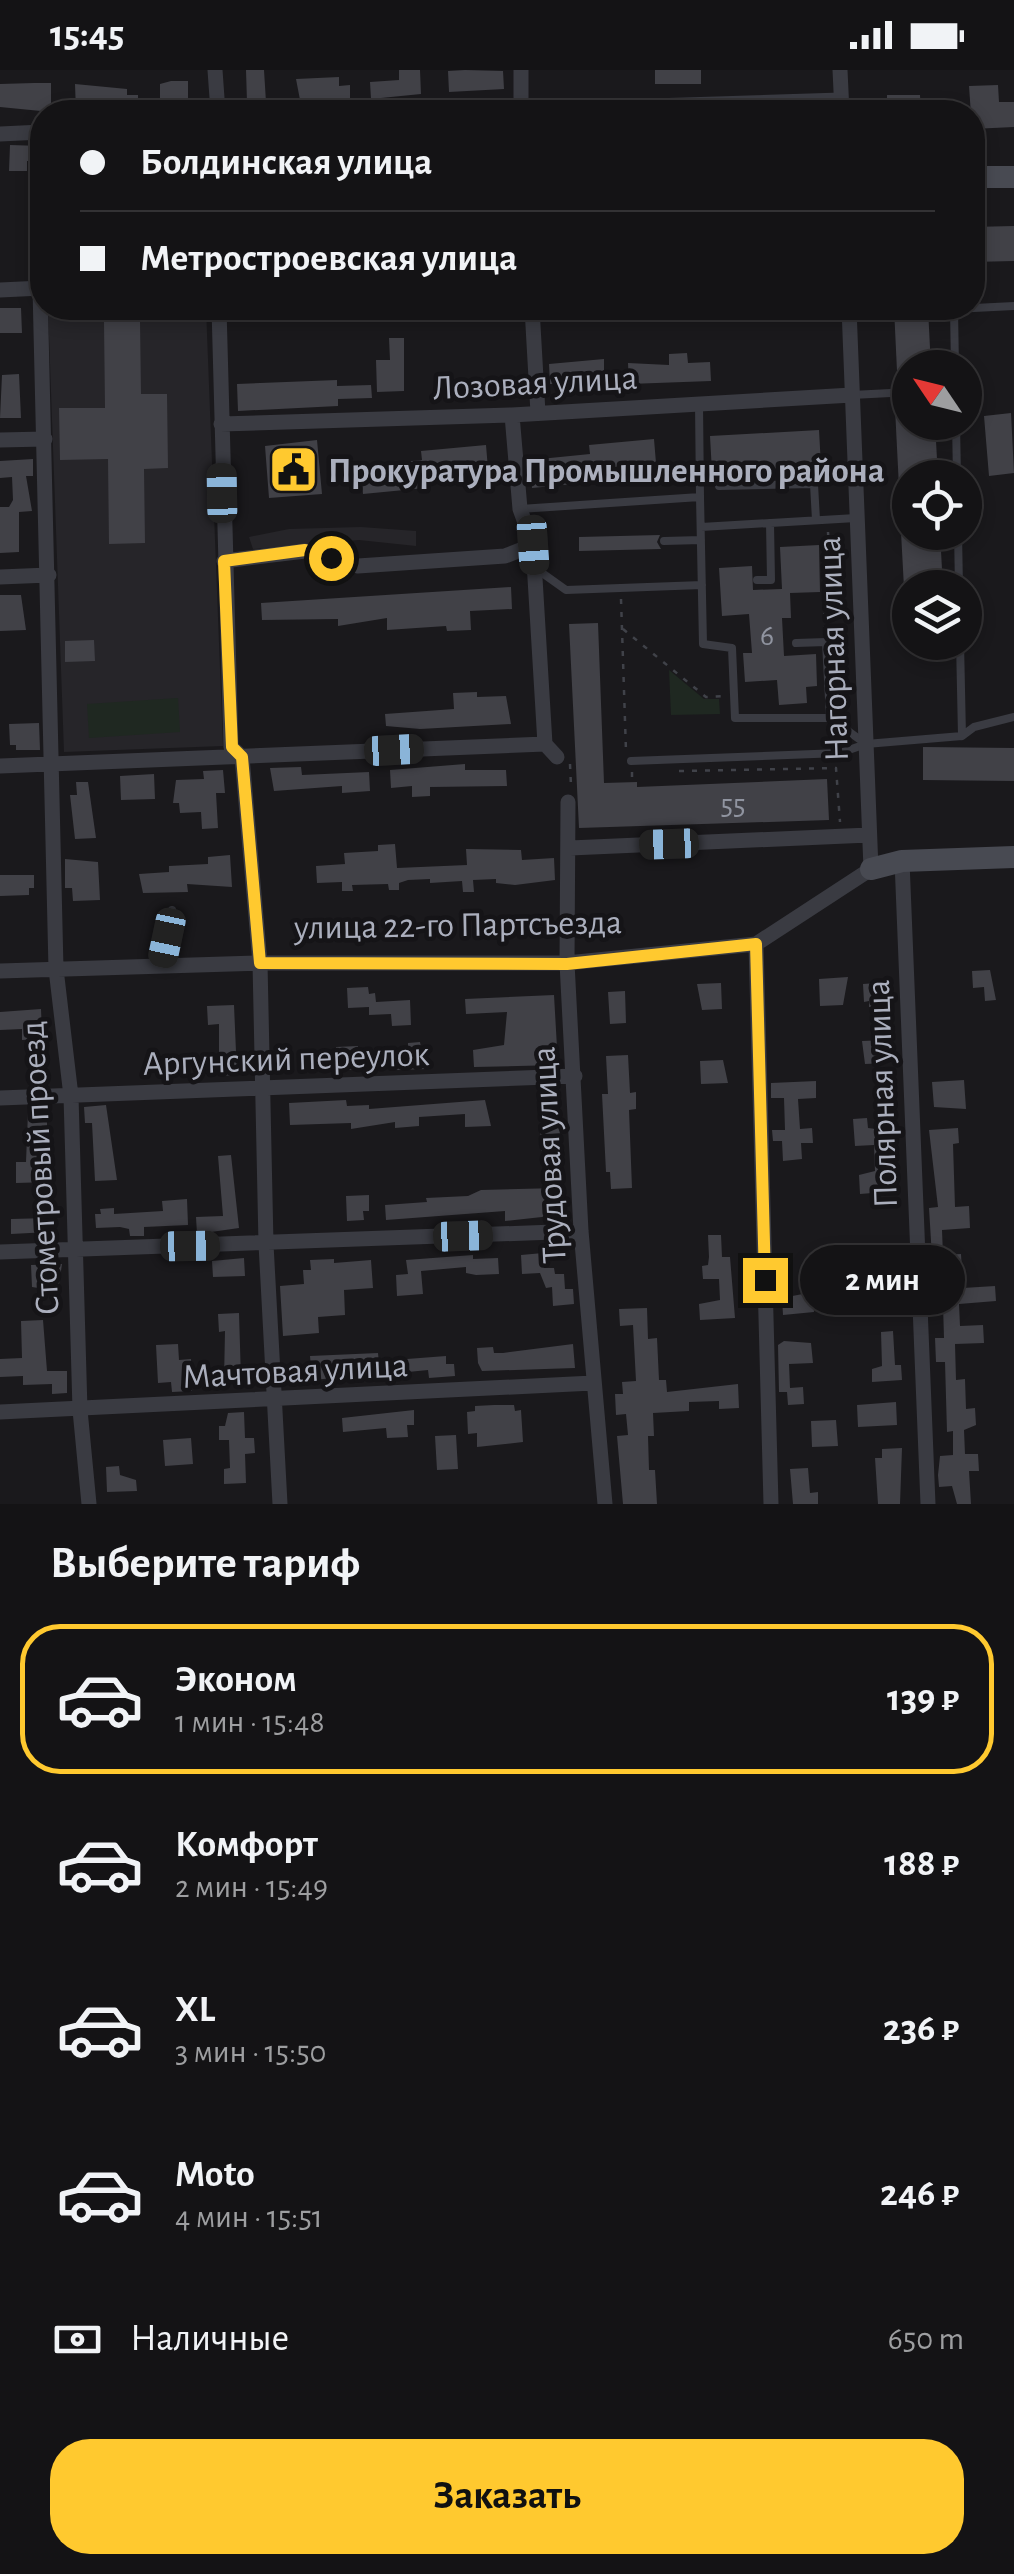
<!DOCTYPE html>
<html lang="ru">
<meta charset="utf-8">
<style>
body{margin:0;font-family:"Alegreya Sans",sans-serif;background:#1d1c1e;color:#f1f3f6;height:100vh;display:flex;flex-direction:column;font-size:38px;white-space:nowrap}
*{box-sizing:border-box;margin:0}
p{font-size:32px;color:#9d9ea0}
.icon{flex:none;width:55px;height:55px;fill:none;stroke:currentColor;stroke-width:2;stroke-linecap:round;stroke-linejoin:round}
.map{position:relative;height:1434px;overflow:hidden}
.drawer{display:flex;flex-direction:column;background:#141315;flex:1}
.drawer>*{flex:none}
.banner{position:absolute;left:30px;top:30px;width:955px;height:220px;border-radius:40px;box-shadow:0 5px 15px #0003,0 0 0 2px #333234;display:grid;align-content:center;height:220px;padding:0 50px;background:#141315}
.needle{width:65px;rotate:305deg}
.buttons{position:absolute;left:892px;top:280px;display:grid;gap:20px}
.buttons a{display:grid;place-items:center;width:90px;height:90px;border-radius:50%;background:#141315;box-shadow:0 5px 15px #0003,0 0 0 2px #333234;font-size:50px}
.end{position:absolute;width:45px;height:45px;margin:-22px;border:12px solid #ffc92f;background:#111;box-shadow:0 0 0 5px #111}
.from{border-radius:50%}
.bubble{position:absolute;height:70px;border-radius:35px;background:#141315;box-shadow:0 5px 15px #0003,0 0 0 2px #333234;font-size:32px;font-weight:700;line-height:70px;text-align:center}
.car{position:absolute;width:30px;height:60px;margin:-30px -15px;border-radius:12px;box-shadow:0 0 8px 2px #0007;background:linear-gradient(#222 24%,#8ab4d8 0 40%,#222 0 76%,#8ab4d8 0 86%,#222 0)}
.banner b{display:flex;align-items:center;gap:35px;height:95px;font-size:38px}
.banner b+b{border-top:2px solid #333234}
.banner i{width:25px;height:25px;background:#f1f3f6}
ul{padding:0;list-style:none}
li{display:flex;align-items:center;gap:30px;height:150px;margin:0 20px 15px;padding:0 30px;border:5px solid transparent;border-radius:40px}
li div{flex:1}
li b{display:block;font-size:38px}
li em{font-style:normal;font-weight:700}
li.active{border-color:#ffc92f}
li>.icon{width:90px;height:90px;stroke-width:1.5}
h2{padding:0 50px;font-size:45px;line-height:120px}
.pay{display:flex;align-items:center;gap:25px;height:110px;padding:0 50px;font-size:38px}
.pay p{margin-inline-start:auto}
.button{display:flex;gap:20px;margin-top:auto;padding:20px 50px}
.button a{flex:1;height:115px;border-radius:40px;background:#ffc92f;color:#111;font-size:40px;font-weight:700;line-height:115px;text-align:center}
.status{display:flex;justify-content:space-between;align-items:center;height:70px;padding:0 50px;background:#141315;direction:ltr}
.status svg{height:28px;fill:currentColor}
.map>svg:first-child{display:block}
.built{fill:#262529}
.green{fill:#1f2821}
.building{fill:#414147}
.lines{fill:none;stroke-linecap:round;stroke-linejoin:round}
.path{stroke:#404249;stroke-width:2.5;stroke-dasharray:5 8;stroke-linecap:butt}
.lane{stroke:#3a3b42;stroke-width:8}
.street{stroke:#3a3b42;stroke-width:15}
.secondary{stroke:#484a52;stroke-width:22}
.route{stroke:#ffc92f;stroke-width:12}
.labels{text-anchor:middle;stroke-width:9;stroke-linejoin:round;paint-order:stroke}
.number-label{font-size:30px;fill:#9094a0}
.street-label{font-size:35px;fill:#abafbd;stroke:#151417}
.poi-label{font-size:35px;font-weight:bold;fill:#abafbd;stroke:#151417;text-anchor:start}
</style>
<div class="status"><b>15:45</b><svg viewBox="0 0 49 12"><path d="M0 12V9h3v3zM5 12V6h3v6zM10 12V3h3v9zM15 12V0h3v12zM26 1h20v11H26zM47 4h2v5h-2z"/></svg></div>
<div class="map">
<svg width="1014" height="1434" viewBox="0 0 1014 1434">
<rect width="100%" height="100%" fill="#1a191c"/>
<path class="built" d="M48,238h158l17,438 -159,6z
M361,457l55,4v15l-57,-6 -106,9 -4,-12 40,-8z"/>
<path class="green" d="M669,600l35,29h15l1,15 -49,1z
M178,628l2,34 -91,6 -2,-34z"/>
<path class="building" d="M246,0h18l2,32h-19z
M399,0h21l1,24 -50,5 -1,-17 29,-2z
M465,0l38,1 1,18 -55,3 -1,-21z
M655,0h46v14h-46z
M339,7v9l11,-1v13l-50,2 -4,-21z
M171,11h17v23h-28v-20z
M34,13h17v29l-51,-5v-23z
M75,14l52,5v6h11v17l-27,-5h-26v5h-9z
M998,15l1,17h15v25l-42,2 -3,-43z
M887,25h33l1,17h-34z
M10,75l32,1v15h-15v10h-18z
M1014,156v35l-42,1v-35z
M0,238h21l1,25h-22z
M894,238h34l3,60 -34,3z
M140,251l1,73h26l1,74 -24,1 1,74 -36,1 -1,-85 -48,1 -1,-52h46l-1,-86z
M389,268h15v53l-27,1 -1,-32h14z
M687,283l1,10 22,-1 1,19 -82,3 -1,-21 41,2v-11z
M604,289v24l-19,1v-8l-22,1v7h-13l-1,-20z
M19,304l2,44h-21l2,-43z
M337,310v6l34,-1 1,13 -34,1v7l-100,5 -1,-27z
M910,337v15h25l3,56h-28v49h-9l-6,-119z
M1011,343l3,60 -25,3 -5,-60z
M819,360l2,36 -109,6 -2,-36z
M654,369l2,24 -64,6 2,13 -62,6 -2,-28 60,-6 -1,-9z
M317,370l5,54 -53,4 -4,-52z
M486,375l2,24 -64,6 1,13 -62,6 -2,-28 61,-6 -1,-9z
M33,389v17h-7l6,35 -13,1v40l-19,1v-46h9l4,-7 -1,-23 -12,1v-17z
M901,462h39l3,56h-39z
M660,465l-3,7 4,7 -82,2v-14z
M819,475l1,47 -30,1 1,25h-9l2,38 32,-2 1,32 -11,1 1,16 -28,2 -2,-25 -32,2 -2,-29h9l-3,-39 -27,2 -3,-48 33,-2 1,24 29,-1 -2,-42z
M511,517l1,22 -42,2 1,19 -24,1 -1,-5 -59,4v-12l-49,8v-7l-76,1 -1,-17z
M0,525h21l5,35 -26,1z
M598,553l6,160 33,-1v5l190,-8 2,41 -250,8 -10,-204z
M94,570l1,21 -30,1v-21z
M477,622v5l29,-1 5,28 -91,5 -34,-3 -1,-12 69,-5 -1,-16z
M39,653l1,27h-24v-5h-6l-1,-21z
M923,677l91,1v33l-91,-1z
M465,694v6h41l1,16 -77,1v9l-18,1v-11l-21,2 -1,-18z
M301,697l1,8 67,-3 1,19 -28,2v-7l-68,5 -4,-23z
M223,700l2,23h-9l2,35 -16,1 -1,-17 -21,1 -1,-10h-6l3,-23 28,-1 -1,-8z
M154,704l1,25 -34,1 -1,-24z
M76,712h12l8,56 -21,1 -5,-44h7z
M395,774l2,24 70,-3 -1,-16 55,1 1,10 32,-2 1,22 -40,5 -19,-2v-4l-23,1 1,12h-11l-1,-11 -32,2v-4l-22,1 -9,3v7h-10l-1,-6 -36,1 1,6h-11v-9l-25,1 -1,-17 29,-2 -1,-11 34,-2v-6z
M230,785l2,32 -45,-3 1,8 -45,1 -4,-19 30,-2v-6l39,-2v-7z
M65,789l33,3 2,38 -27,1 -1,-13h-7z
M0,805h34v13h-5v7l-29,1z
M990,900l6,30 -11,1 -1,-14 -11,1 -1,-17z
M848,907l-5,28 -23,1 -1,-27z
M891,912l1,24 -23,1v-6l-5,1 -1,-18z
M721,913l1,26 -20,1 -5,-26z
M368,917l1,7 6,-1 1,9 34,-2 1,25 -19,1 -1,-12 -22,1v-8l-21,1 -1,-20z
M625,921l1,32 -16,1 -2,-32z
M554,925l4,70 -84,2 -1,-17 31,-5 3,-33 -41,2 -1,-15z
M234,935l3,70 -18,1v-52l-11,1 -1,-19z
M41,939l1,25h-6v5l-14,1v-11l-22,1v-18z
M887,970l1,23 -23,1 -3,-23z
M420,972l5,27 -29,1 -1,-18h13v-9z
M358,976l1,23 -21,2 -2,-24z
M628,985l2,38 6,-1v17l-7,1 3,78 -21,1 -1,-17h-4l-4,-78h6l-2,-38z
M723,990l5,23 -27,1 -1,-23z
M964,1010l2,29 -32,-2 -2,-25z
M816,1011v17l-18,1 2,30 12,-1 1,15h-12l1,16 -19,2 -1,-20h-9l-1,-11h13l-1,-32h-13v-15z
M346,1030l1,6 22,-1v4l116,-9 6,26 -26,1v-13l-46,3v9l-24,2v-6l-44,7v-6l-61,2 -1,-22z
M106,1035l11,75 -22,1 -3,-58h-7l-1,-16z
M28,1042l19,4v16h-9l1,29h9l1,21 -33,1v-21h10z
M867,1048l1,10 16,2 7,52h-7l1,10 -25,2 -1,-19 16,-4 -1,-26 -19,1 -2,-27z
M559,1053l2,27 -20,1 -1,-27z
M958,1058l1,15 -6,1 2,63 14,-1 1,22 -28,2 1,25 18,-1 2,34 32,-2 1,15 -37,3 1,22 23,-1 1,18 -29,1 1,36 9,-1 1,30 9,-1 1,17 -12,5 1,24h13l1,17h-10l2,33h-14l-5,-18 -13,1 -1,-12 2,-19 13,-1v-24l-6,1 -2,-70h-9l-1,-24h9l-1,-33 -8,1 -6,-98 9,-1 -9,-77z
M231,1085l8,73 -42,6 -1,-17 27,-1 -5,-60z
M558,1118l2,27 -55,6v-10l-119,9 -1,-15 42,-3 -1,-4 42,-2 13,-6z
M369,1125v16h-6l1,9 -17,1 -1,-25z
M187,1129l1,26 -44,2v9h-14l-1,-7 -9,-2 -24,1 -1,-14h6l-1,-5 14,-1v6l49,-3 -1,-10z
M49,1148v14l-38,2v-15z
M708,1165h13l1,22h8l5,61 -35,2 -1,-16 21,-4 -1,-21h-16l-1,-13 6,-1 1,-8z
M543,1183l1,15h10l1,6h9l1,15h8l1,15 -21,2 -1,-19 -6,1 -6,-15 -18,1 -1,-19z
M473,1185v4l25,-1 1,16 -23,1 -10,-2v-6l-45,4 2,23 -26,2 -1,-21 12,-1 -2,-14z
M244,1188l1,18 -32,1 -1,-16z
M334,1189v4l37,-3 2,28 -29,2 1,25 -27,2 1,16 -36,3 -3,-50 24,-2 -1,-14h8l-1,-10z
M62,1194l-4,27 -26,-4 -1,-22z
M813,1222l1,20 -31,3 -1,-17z
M647,1238l1,31 9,-1 2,42h7l1,12 71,-8 1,24 -20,1v-8l-30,1v9l-36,2 1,23h-6l1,34h6l2,34h-34l-6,-68 11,-1 -2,-21 -10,1 -1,-21h8l-1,-12 14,-1 -3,-56 -13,1 -1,-17z
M239,1243l2,66 -17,1 1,-49 -6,1 -1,-18z
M43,1250l4,51h20v22l-15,1v-10l-29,1v-9l-23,1v-18l22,-1 -1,-37z
M893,1261l2,34h6l1,15 -30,2v-13l10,-3 -1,-34z
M784,1271l27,2 2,20 -24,1 1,24 13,-1 1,17 -16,1 -1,-13h-8l-1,-47z
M178,1274l1,16 12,-1 1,32 -20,1 -1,-10 -13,1 -2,-38z
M573,1274l2,24 -93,3 -4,-8 -1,-15 16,-1 1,6h9z
M378,1283l2,21 -68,6 -2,-24z
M446,1286v8h8l1,12 -26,2 -1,-8 -20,2 -1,-13z
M896,1332l1,23 -39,2 -1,-22z
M494,1335h20l1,6 6,-1 2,32 -46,5v-14l-9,1 -1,-22 8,-1v-5z
M414,1340v15h-7l1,12 -21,1 -1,-10 -43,4 -1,-14z
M244,1342l1,26h9l1,15 -10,1 1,29 -22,1v-15l6,-1 -1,-28h-10v-14h6l3,-13z
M836,1350l2,26 -26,1 -1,-26z
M456,1365l2,34 -21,1 -2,-34z
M191,1368l2,26 -28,2 -2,-26z
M902,1378l-2,56h-22l-3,-46h7v-9z
M119,1396l1,9 16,5 1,11 -30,1 -1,-25z
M808,1398l2,25 8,-1v12h-25l-3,-35z"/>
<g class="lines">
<path class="path" d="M621,529l5,152
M623,559l83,68 20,-1
M825,561l-1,-35h8l-4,-64
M570,694l1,22
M679,701l157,-3 4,54
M632,702v10"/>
<path class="lane" d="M955,298l-1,-59 60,-3
M852,325l58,-3
M956,352l1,56
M719,416l95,-2 2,36
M700,427l3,147 29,4 3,70h95l36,26
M520,439l180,-12 -1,-93
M701,457l155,-9
M958,462l1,56
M664,471l37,-1
M538,500l28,20 136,-5
M757,510h14l-1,-57
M796,573l30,-1 4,76
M962,666l12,-9 40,-10
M631,691l209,-8 26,-9 96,-8 -2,-94
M161,895l11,-55"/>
<path class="street" d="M215,0l3,42
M521,0v42
M840,0l2,42
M461,42l380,-12
M0,64l42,-2
M40,218l16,681 15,127 9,314 9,94
M0,220l42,-2
M219,238l12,439 11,10 18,206 6,281 14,260
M532,238l6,105
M512,345l8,94 13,36 12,199 12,13
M221,354l291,-9 340,-20
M0,370l45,-1
M224,491l81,-10 53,15 147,-10 28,-11
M0,507l49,-2
M0,696l545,-22
M568,732l-1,161 14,268 24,273
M570,778l299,-13
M902,791l26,643
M756,874l15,560
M0,901l260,-8h307l189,-19 115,-75 -22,-561
M0,1028l575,-22
M0,1182l581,-21
M0,1342l593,-29"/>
<path class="secondary" d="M972,107h42
M871,799l31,-8 112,-4"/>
</g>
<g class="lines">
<path class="route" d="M331,488l-26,-8 -81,11 8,186 10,10 18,206 307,1 189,-20 9,336"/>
</g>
<defs>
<symbol id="civic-square" viewBox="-11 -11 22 22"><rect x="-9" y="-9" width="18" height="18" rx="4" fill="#ffc92f" stroke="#151417"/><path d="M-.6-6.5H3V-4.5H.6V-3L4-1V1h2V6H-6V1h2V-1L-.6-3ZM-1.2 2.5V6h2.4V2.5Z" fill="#111"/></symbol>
</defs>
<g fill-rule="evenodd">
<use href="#civic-square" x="266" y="372" width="55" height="55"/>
</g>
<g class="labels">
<g class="number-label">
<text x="767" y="575">6</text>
<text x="733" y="744">55</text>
</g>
<g class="street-label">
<text transform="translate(535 312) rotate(-3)" y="12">Лозовая улица</text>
<text transform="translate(832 579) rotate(-92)" y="12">Нагорная улица</text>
<text transform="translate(458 854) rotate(-1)" y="12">улица 22-го Партсъезда</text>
<text transform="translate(286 988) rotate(-2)" y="12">Аргунский переулок</text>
<text transform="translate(881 1024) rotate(-92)" y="12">Полярная улица</text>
<text transform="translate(548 1085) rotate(-93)" y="12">Трудовая улица</text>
<text transform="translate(39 1098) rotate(-93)" y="12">Стометровый проезд</text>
<text transform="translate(295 1300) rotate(-3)" y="12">Мачтовая улица</text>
</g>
<g class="poi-label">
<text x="328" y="412">Прокуратура Промышленного района</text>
</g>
</g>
</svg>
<div class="buttons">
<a><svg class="needle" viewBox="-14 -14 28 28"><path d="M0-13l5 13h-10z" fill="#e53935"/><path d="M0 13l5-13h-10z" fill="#9d9ea0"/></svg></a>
<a><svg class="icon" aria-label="locate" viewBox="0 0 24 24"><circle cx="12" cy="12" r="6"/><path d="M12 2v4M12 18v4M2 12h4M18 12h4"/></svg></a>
<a><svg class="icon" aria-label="layers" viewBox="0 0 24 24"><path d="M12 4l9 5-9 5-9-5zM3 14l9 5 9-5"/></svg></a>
</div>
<i class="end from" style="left:331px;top:488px"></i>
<i class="end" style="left:765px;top:1210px"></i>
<div class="bubble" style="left:800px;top:1175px;width:165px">2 мин</div>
<i class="car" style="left:222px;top:423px;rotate:359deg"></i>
<i class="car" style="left:533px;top:475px;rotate:176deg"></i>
<i class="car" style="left:394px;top:680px;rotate:87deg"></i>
<i class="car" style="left:669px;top:774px;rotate:268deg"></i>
<i class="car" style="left:167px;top:868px;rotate:192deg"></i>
<i class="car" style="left:463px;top:1166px;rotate:88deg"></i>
<i class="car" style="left:190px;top:1176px;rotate:89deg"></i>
<div class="banner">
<b><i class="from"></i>Болдинская улица</b>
<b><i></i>Метростроевская улица</b>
</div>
</div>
<section class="drawer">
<h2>Выберите тариф</h2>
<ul>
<li class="active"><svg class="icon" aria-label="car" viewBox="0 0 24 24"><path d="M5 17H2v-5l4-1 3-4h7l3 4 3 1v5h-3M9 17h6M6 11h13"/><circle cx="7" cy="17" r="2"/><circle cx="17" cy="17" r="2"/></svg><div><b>Эконом</b><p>1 мин · 15:48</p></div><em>139 ₽</em></li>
<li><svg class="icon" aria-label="car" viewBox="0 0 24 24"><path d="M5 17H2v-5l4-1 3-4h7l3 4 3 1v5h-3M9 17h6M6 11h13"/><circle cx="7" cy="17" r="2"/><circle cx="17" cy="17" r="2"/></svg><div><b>Комфорт</b><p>2 мин · 15:49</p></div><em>188 ₽</em></li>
<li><svg class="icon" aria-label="car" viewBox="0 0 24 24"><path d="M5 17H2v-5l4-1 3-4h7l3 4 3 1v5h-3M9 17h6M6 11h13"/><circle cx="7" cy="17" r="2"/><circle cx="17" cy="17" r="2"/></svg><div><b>XL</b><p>3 мин · 15:50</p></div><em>236 ₽</em></li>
<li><svg class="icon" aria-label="car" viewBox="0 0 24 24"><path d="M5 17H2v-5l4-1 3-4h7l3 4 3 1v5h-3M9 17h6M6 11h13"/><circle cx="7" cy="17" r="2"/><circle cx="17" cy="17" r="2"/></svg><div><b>Moto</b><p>4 мин · 15:51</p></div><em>246 ₽</em></li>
</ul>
<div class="pay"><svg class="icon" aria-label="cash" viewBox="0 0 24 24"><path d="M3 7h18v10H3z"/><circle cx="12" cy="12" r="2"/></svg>Наличные<p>650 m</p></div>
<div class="button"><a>Заказать</a></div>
</section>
